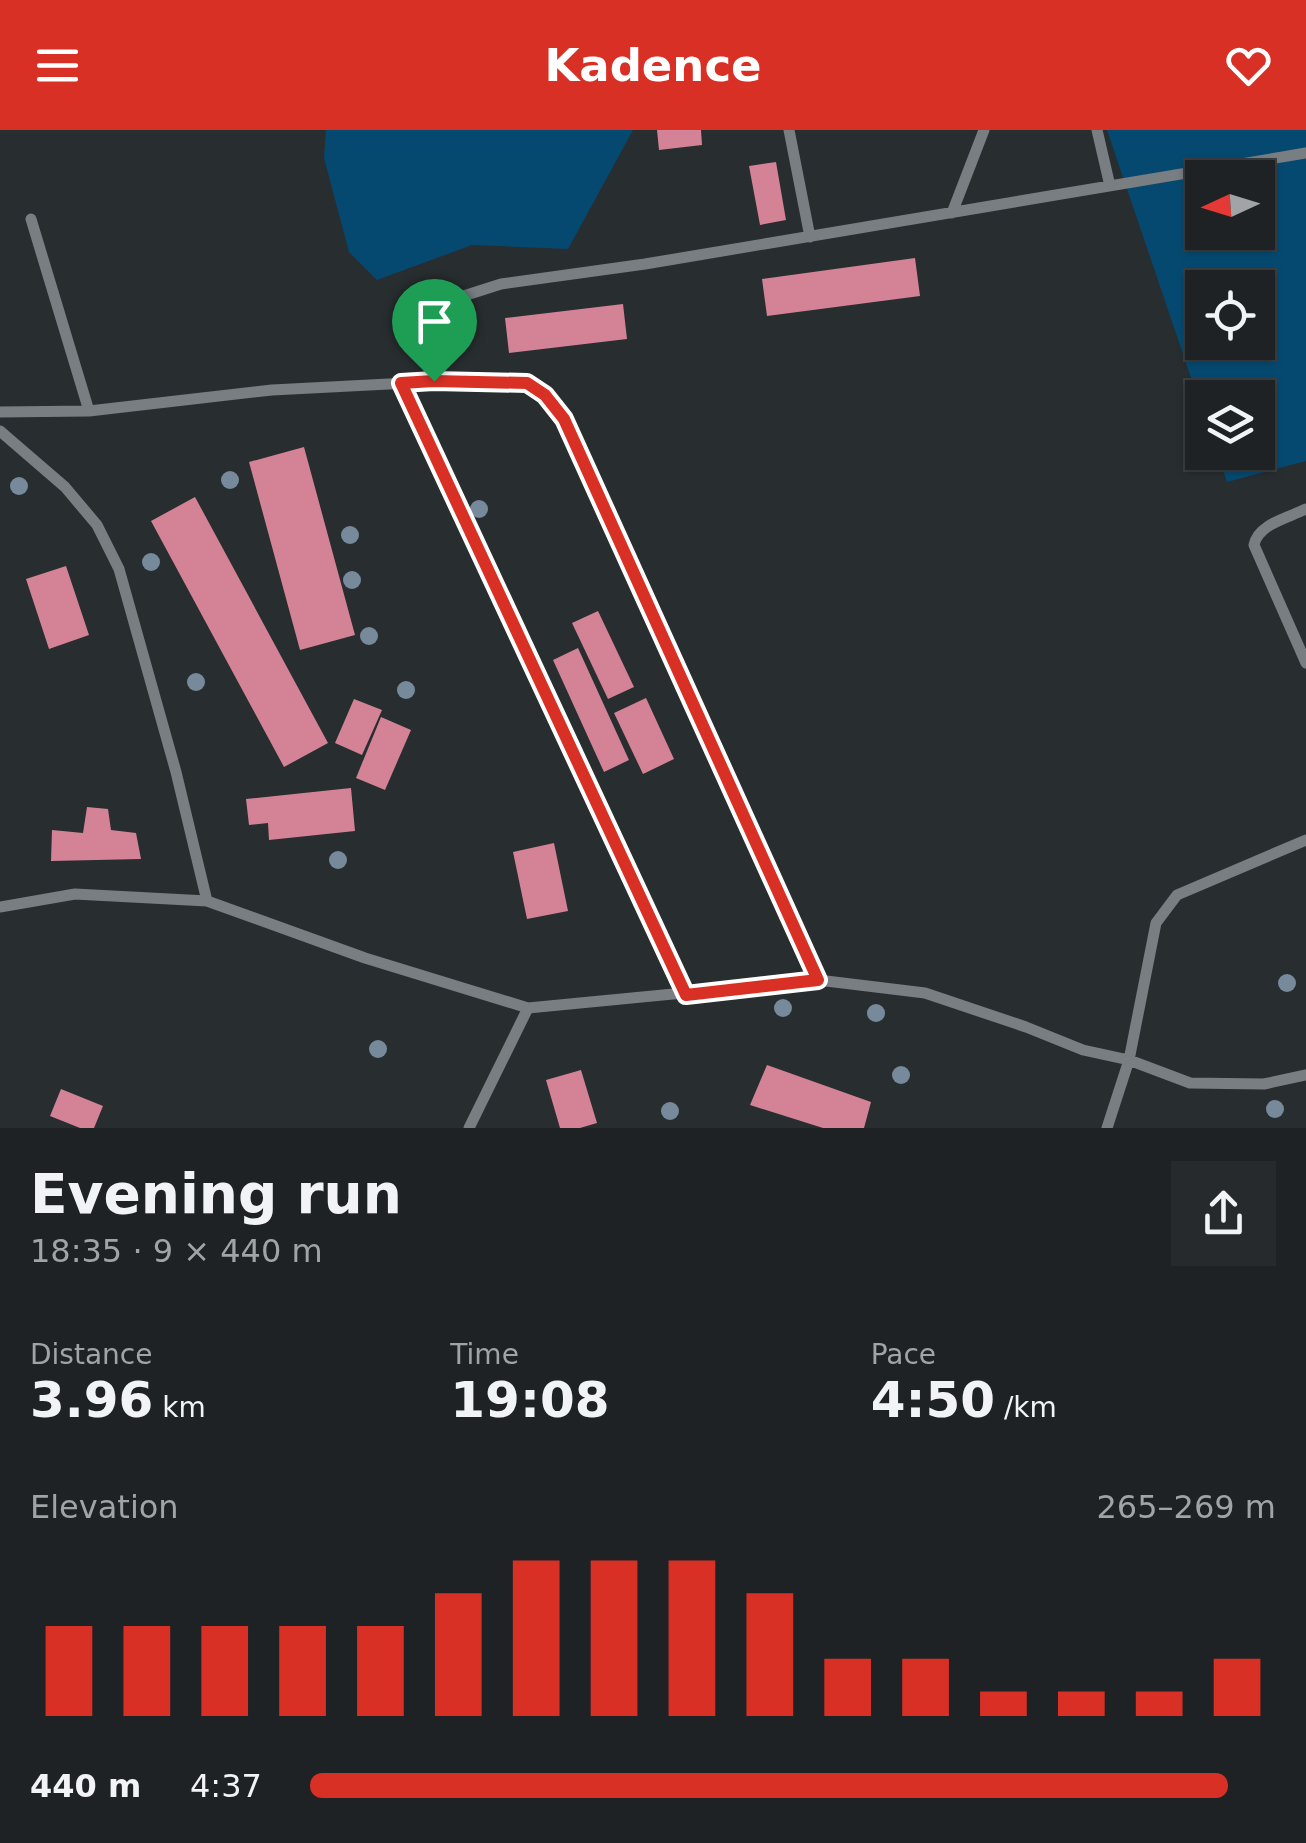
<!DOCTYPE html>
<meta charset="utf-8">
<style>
body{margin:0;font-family:"DejaVu Sans",sans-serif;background:#262a2c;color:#f1f3f6;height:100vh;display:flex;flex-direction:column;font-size:38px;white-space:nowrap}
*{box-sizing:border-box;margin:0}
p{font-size:32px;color:#a1a4a6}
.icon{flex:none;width:55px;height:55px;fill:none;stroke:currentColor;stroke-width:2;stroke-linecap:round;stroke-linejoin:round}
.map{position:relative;height:998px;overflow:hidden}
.details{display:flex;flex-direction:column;background:#1e2224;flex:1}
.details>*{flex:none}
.needle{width:65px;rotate:266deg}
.controls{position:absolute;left:1185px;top:30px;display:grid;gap:20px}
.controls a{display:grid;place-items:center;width:90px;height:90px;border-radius:0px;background:#1e2224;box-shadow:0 2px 8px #0004,0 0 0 2px #3c3f41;font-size:50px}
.pin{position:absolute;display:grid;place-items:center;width:85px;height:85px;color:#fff;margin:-102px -42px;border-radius:50% 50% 50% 0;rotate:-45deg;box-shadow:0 0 10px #0007}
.pin .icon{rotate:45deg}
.round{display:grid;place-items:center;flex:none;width:105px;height:105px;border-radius:0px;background:#262a2c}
.summary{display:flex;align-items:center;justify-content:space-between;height:170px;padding:0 30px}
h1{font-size:55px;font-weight:800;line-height:75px}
.metrics{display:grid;grid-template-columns:repeat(3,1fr);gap:15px;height:170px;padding:10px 30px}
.metrics div{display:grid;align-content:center}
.metrics b{font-size:50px;font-weight:800}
.metrics small{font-size:28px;font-weight:400}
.metrics p{font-size:28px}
.chart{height:280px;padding:20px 30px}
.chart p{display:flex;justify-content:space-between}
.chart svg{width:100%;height:180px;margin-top:10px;stroke:#d93025;stroke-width:6}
ul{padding:0 30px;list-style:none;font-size:32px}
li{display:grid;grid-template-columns:160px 120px 1fr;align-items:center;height:75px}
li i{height:25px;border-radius:12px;background:#d93025}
header{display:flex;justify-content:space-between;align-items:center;height:130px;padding:0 30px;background:#d93025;color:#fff;font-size:45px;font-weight:800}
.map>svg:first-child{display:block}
.green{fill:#064970;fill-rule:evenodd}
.building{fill:#d38395}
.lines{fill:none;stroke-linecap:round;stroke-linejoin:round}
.lane{stroke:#787e82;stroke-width:11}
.tree{fill:#768a9b}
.route-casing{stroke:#fff;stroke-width:20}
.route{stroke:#d93025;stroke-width:12}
</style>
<header><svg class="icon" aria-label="menu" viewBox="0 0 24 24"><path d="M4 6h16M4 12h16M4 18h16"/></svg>Kadence<svg class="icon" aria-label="heart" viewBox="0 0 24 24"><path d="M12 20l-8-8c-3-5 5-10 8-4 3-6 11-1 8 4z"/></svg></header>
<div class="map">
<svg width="1306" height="998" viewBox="0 0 1306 998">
<rect width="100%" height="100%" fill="#282d30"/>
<path class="green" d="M326 0H633L568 119 472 115 377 150 349 122 324 28Z
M1107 0H1306V331L1227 352 1217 323 1258 322V268H1202V280ZM1202 48H1258V102H1202ZM1202 158H1258V212H1202Z"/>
<path class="building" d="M657 0H701L702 15 659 20Z
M776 32 786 90 760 95 749 36Z
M915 128 920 166 767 186 762 149Z
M623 174 627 209 509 223 505 188Z
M304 317 355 505 300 520 249 332Z
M195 367 328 613 284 637 151 391Z
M66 436 89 505 49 519 26 449Z
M598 481 634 557 608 569 572 493Z
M578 518 629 630 604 642 553 530Z
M646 568 674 629 643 644 614 583Z
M354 569 382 580 362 625 335 613Z
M381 587 411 600 385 660 356 648Z
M351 658 355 701 269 710 268 693 249 695 246 669Z
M87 677 108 679 111 700 136 703 141 729 51 731 52 700 83 703Z
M554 713 568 781 527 789 513 722Z
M767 935 871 972 864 998H823L750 975Z
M581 940 597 993 580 998H560L546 950Z
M61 959 103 976 94 998H80L50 986Z"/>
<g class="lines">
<path class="lane" d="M789 0 810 107
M1097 0 1110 56
M952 83 984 0
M31 89 89 281
M435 251 439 186 454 169 501 154 645 134 1306 23
M401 253 686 865
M0 282 89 281 272 260 447 251H511L527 253 545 265 564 289 818 850
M0 301 65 357 97 395 119 439 176 642 207 771
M1306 379C1288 388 1258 394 1254 415L1306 533
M0 777 75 764 207 771 365 828 528 878 818 850 925 863 1026 897 1083 920 1129 930 1190 953 1264 954 1306 945
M469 998 528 878
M1107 998 1129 930 1156 793 1177 765 1306 710"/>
</g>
<g class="tree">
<circle cx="230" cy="350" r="9"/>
<circle cx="19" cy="356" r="9"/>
<circle cx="479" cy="379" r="9"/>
<circle cx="350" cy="405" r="9"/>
<circle cx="151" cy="432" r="9"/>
<circle cx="352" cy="450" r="9"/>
<circle cx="369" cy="506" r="9"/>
<circle cx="196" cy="552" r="9"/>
<circle cx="406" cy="560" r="9"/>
<circle cx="338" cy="730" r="9"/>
<circle cx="1287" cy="853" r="9"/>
<circle cx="783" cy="878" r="9"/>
<circle cx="876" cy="883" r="9"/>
<circle cx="378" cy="919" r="9"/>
<circle cx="901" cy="945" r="9"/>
<circle cx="1275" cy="979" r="9"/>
<circle cx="670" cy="981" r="9"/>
</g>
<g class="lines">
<g class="route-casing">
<path id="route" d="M434 251 527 253 545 265 564 289 818 850 686 865 401 253Z"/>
</g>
<use href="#route" class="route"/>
</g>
</svg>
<div class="controls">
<a><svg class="needle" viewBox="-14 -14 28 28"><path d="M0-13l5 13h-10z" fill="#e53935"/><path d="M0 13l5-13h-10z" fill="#a1a4a6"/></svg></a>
<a><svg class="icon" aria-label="locate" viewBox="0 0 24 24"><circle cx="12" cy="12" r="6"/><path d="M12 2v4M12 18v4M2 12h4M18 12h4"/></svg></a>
<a><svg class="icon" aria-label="layers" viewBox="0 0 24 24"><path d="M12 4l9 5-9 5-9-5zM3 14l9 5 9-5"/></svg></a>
</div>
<div class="pin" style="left:434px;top:251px;background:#1e9e55"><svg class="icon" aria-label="arrive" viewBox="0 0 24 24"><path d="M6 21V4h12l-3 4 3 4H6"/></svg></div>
</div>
<section class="details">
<div class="summary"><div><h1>Evening run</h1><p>18:35 · 9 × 440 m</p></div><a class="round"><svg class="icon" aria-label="share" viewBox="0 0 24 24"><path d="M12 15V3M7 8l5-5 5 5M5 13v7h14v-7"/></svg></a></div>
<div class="metrics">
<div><p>Distance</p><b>3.96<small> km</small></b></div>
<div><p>Time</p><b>19:08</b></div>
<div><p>Pace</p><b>4:50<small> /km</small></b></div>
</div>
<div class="chart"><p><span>Elevation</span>265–269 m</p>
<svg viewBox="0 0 160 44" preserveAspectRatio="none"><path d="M5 44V22M15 44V22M25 44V22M35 44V22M45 44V22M55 44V14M65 44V6M75 44V6M85 44V6M95 44V14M105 44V30M115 44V30M125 44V38M135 44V38M145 44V38M155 44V30"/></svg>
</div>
<ul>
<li><b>440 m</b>4:37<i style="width:95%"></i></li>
</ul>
</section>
